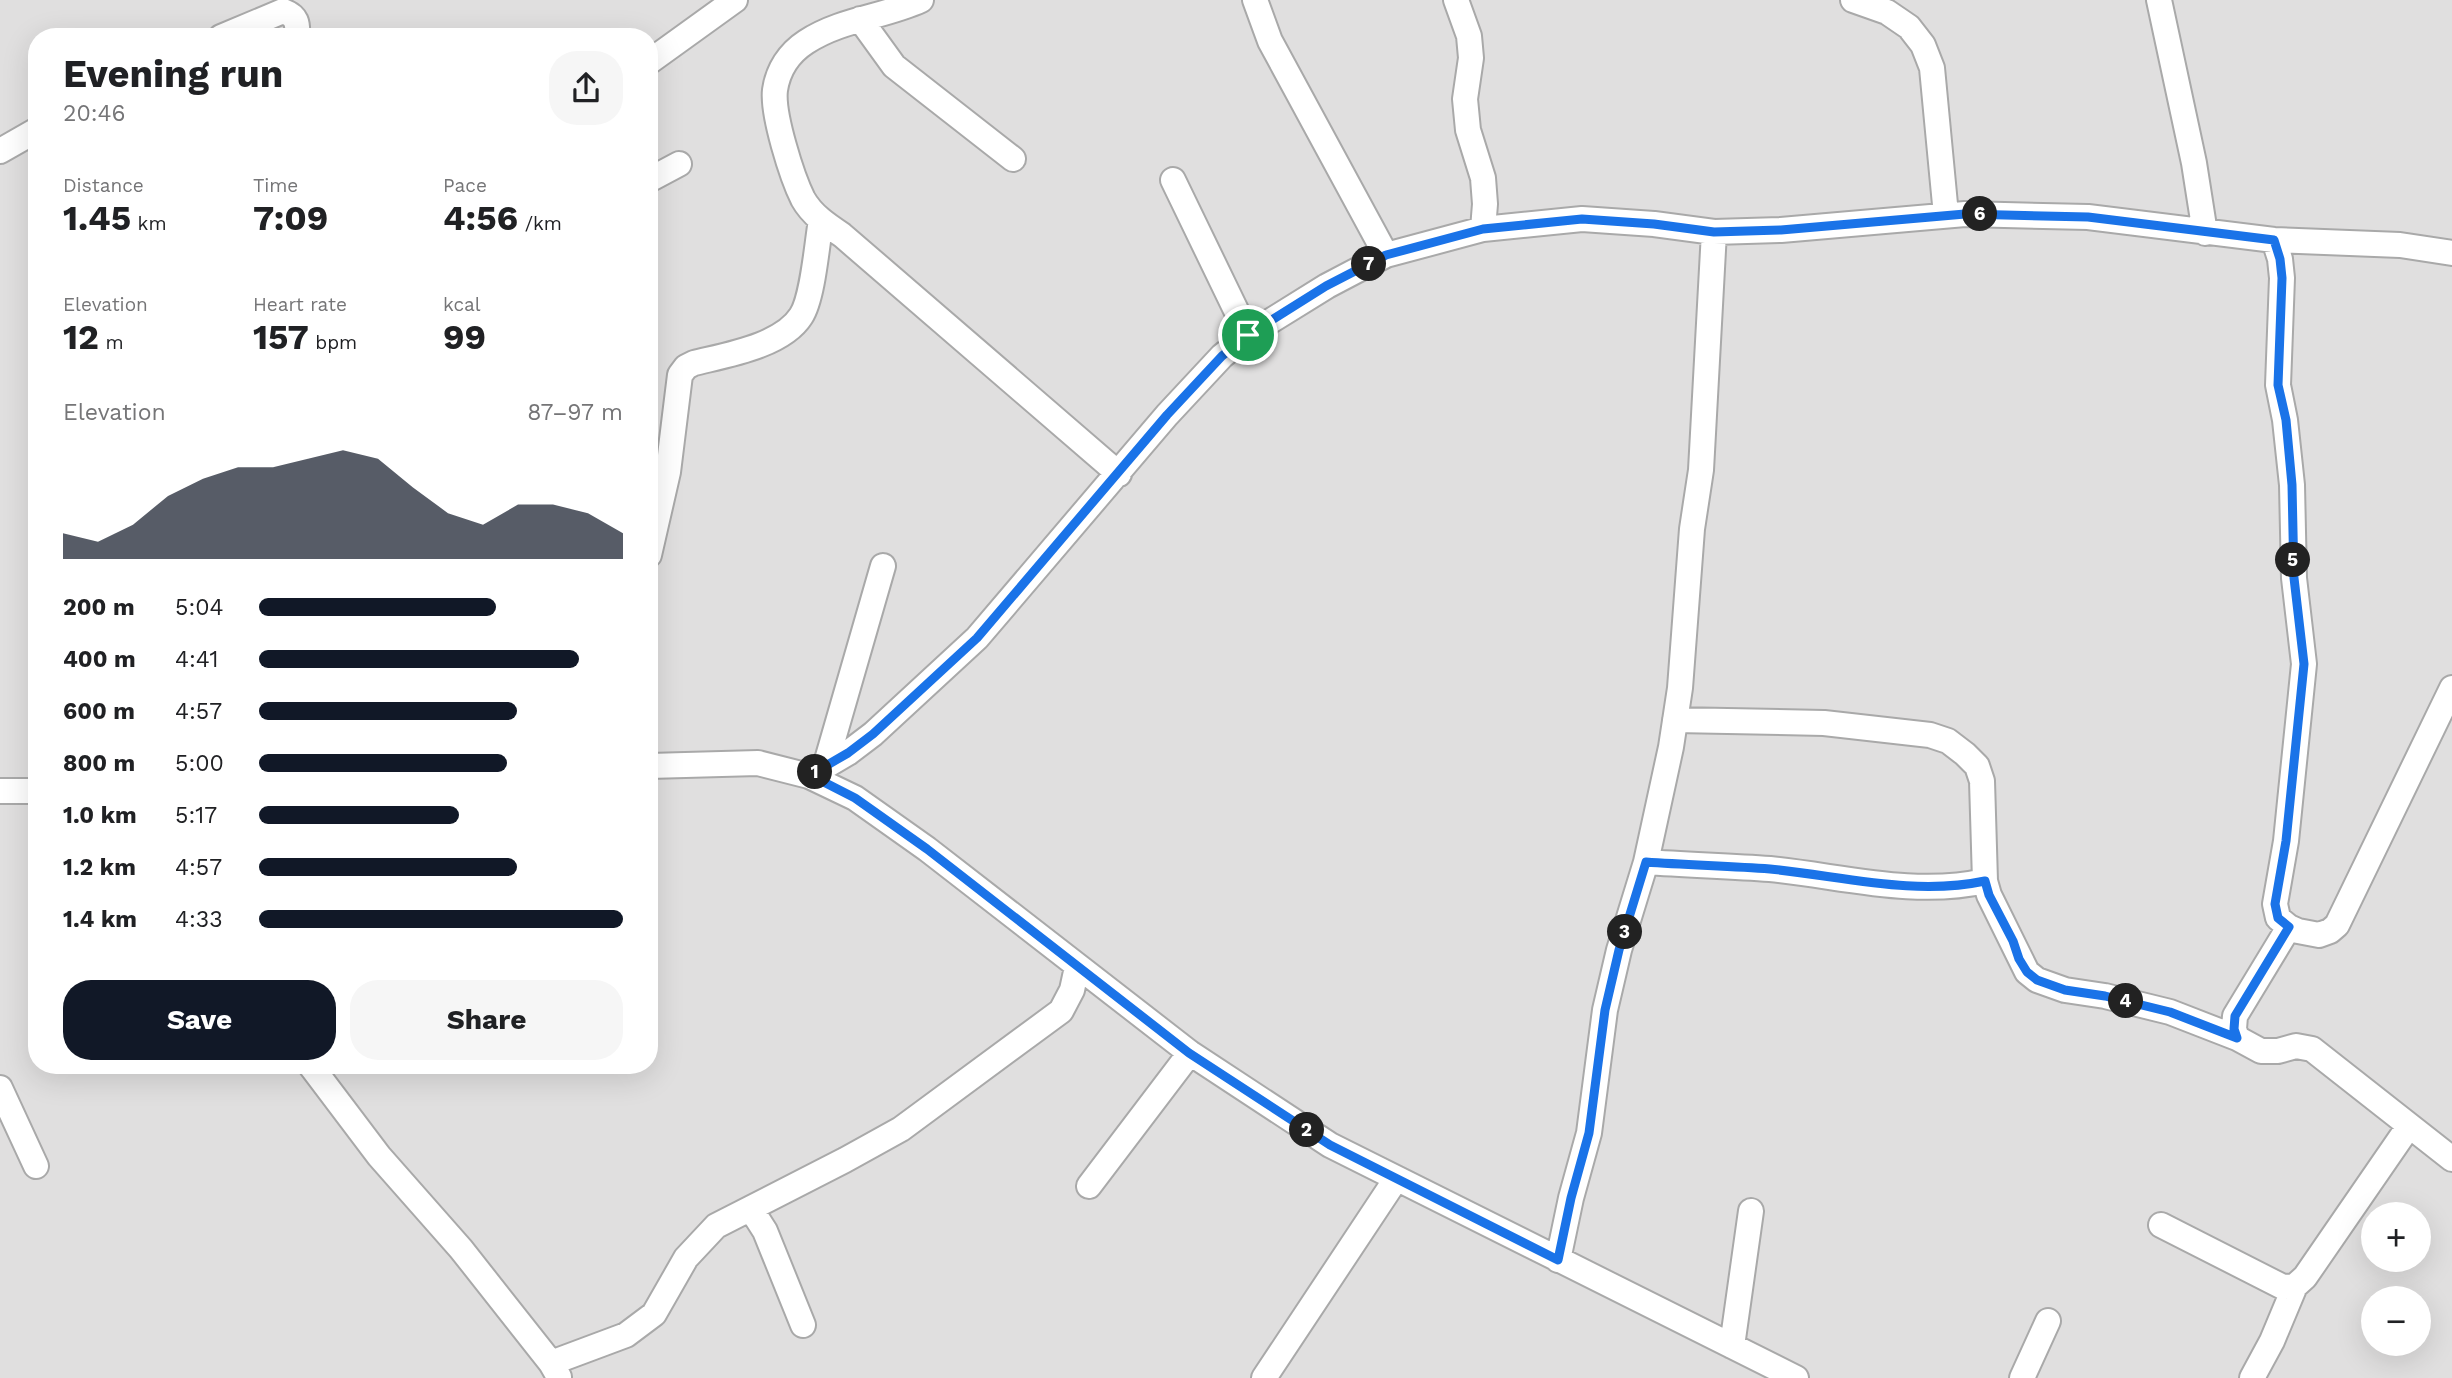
<!DOCTYPE html>
<meta charset="utf-8">
<style>
body{margin:0;font-family:"Work Sans",sans-serif;background:#f6f6f6;color:#202124;height:100vh;display:flex;flex-direction:column;font-size:26px;white-space:nowrap}
*{box-sizing:border-box;margin:0}
p{font-size:23px;color:#757577}
.icon{flex:none;width:38px;height:38px;fill:none;stroke:currentColor;stroke-width:2;stroke-linecap:round;stroke-linejoin:round}
.map{position:relative;flex:1;overflow:hidden}
.side{position:absolute;left:28px;top:28px;width:630px;height:1046px;display:flex;flex-direction:column;background:#fff;border-radius:28px;box-shadow:0 7px 28px #0002}
.side>*{flex:none}
.controls{position:absolute;left:2361px;top:1202px;display:grid;gap:14px}
.controls a{display:grid;place-items:center;width:70px;height:70px;border-radius:50%;background:#fff;box-shadow:0 7px 28px #0002;font-size:35px}
.pin{position:absolute;display:grid;place-items:center;width:60px;height:60px;color:#fff;margin:-30px;border:4px solid #fff;border-radius:50%;box-shadow:0 2px 7px #0007}
.km{position:absolute;width:35px;height:35px;margin:-18px;border-radius:50%;background:#222;color:#fff;font-size:19px;line-height:35px;text-align:center}
.round{display:grid;place-items:center;flex:none;width:74px;height:74px;border-radius:28px;background:#f6f6f6}
.summary{display:flex;align-items:center;justify-content:space-between;height:119px;padding:0 35px}
h1{font-size:38px;font-weight:700;line-height:52px}
.metrics{display:grid;grid-template-columns:repeat(3,1fr);gap:10px;height:119px;padding:7px 35px}
.metrics div{display:grid;align-content:center}
.metrics b{font-size:35px;font-weight:700}
.metrics small{font-size:19px;font-weight:400}
.metrics p{font-size:19px}
.chart{height:196px;padding:14px 35px}
.chart p{display:flex;justify-content:space-between}
.chart svg{width:100%;height:126px;margin-top:7px;fill:#111827;opacity:.7}
.action{display:flex;gap:14px;margin-top:auto;padding:14px 35px}
.action a{flex:1;height:80px;border-radius:28px;background:#111827;color:#fff;font-size:28px;font-weight:700;line-height:80px;text-align:center}
.action a+a{background:#f6f6f6;color:#202124}
ul{padding:0 35px;list-style:none;font-size:23px}
li{display:grid;grid-template-columns:112px 84px 1fr;align-items:center;height:52px}
li i{height:18px;border-radius:9px;background:#111827}
.map>svg:first-child{display:block}
.residential{fill:#e0dfdf;fill-rule:evenodd}
.lines{fill:none;stroke-linecap:round;stroke-linejoin:round}
.minor-casing{stroke:#a9a9a9;stroke-width:28}
.minor{stroke:#fff;stroke-width:24}
.route-casing{stroke:#fff;stroke-width:14}
.route{stroke:#1a73e8;stroke-width:9}
</style>
<div class="map">
<svg width="2452" height="1378" viewBox="0 0 2452 1378">
<rect width="100%" height="100%" fill="#f2efe9"/>
<path class="residential" d="M0 0H2452V1378H0ZM37 37H649V1066H37ZM2373 1214H2418V1260H2373ZM2373 1298H2418V1344H2373Z"/>
<g class="lines">
<g class="minor-casing">
<path id="minor" d="M921 0C884 17 841 19 806 42 789 53 778 70 775 90 772 114 792 177 803 199 812 215 827 225 842 235L1119 474
M1255 0 1270 41 1386 255
M1456 0 1469 36 1471 58 1465 99 1468 130 1483 178 1485 204 1483 229
M1853 0 1887 12 1909 27 1923 45 1932 68 1946 215
M2159 0 2194 163 2205 233
M860 19 894 66 1013 159
M221 37 283 11C297 16 298 23 297 37
M649 62 735 0
M0 151 37 130
M649 180 679 164
M1173 180 1248 335
M2274 240 2280 259 2282 278 2278 385 2285 420 2292 485 2294 578 2304 664 2286 841 2275 904 2278 918 2289 927 2298 931 2319 935 2330 931 2337 925 2452 688
M649 555 668 472 680 375 686 367 694 363C726 355 782 346 801 316 813 298 817 243 821 220
M1675 720 1824 723 1930 735 1948 741 1965 754 1977 766 1982 781 1985 881 1989 895 2027 972 2037 980 2065 990 2105 996 2170 1012 2237 1038 2261 1051H2278L2296 1046 2312 1049 2452 1159
M649 766 758 763 809 776 855 798 927 849 1190 1053 1330 1145 1796 1378
M825 767 883 566
M809 776 848 753 873 734 977 638 1167 415 1222 356 1248 335 1327 286 1386 255 1483 229 1582 219 1654 224 1714 232 1781 230 1965 214 2088 217 2274 240 2400 245 2452 253
M0 791H37
M1646 862C1688 865 1729 866 1770 869 1841 876 1914 897 1985 881
M2237 1038 2234 1029 2235 1016 2289 927
M311 1066 379 1156 461 1249 551 1363 559 1377
M0 1088 36 1166
M1089 1186 1190 1053
M751 1209 765 1231 803 1325
M2161 1225 2283 1287 2295 1286 2305 1277 2409 1126
M1558 1260 1571 1198 1589 1133 1605 1010 1619 950 1646 862 1671 747 1680 688 1692 529 1701 470 1714 232
M1732 1346 1751 1211
M551 1363 626 1335 654 1314 686 1258 716 1226 845 1160 901 1129 1061 1011 1072 990 1077 967
M1264 1378 1396 1179
M2022 1378 2048 1321
M2252 1378 2272 1341 2295 1286"/>
</g>
<use href="#minor" class="minor"/>
</g>
<g class="lines">
<g class="route-casing">
<path id="route" d="M1965 214 2088 217 2274 240 2280 259 2282 278 2278 385 2286 420 2292 485 2294 578 2304 664 2286 841 2275 904 2278 918 2289 927 2235 1016 2234 1029 2237 1038 2170 1012 2105 996 2065 990 2037 980 2027 972 2019 959 2013 941 1989 895 1985 881C1914 896 1841 876 1770 869 1729 866 1687 865 1646 862L1619 950 1605 1010 1589 1133 1571 1198 1558 1260 1330 1145 1189 1053 927 849 855 798 810 775 848 753 873 734 977 638 1167 415 1222 356 1248 335 1326 286 1386 255 1483 229 1582 219 1654 224 1714 232 1781 230Z"/>
</g>
<use href="#route" class="route"/>
</g>
</svg>
<div class="controls">
<a>+</a>
<a>−</a>
</div>
<div class="pin" style="left:1248px;top:335px;background:#1e9e55"><svg class="icon" aria-label="arrive" viewBox="0 0 24 24"><path d="M6 21V4h12l-3 4 3 4H6"/></svg></div>
<b class="km" style="left:815px;top:772px">1</b>
<b class="km" style="left:1307px;top:1130px">2</b>
<b class="km" style="left:1625px;top:932px">3</b>
<b class="km" style="left:2126px;top:1001px">4</b>
<b class="km" style="left:2293px;top:560px">5</b>
<b class="km" style="left:1980px;top:214px">6</b>
<b class="km" style="left:1369px;top:264px">7</b>
<section class="side">
<div class="summary"><div><h1>Evening run</h1><p>20:46</p></div><a class="round"><svg class="icon" aria-label="share" viewBox="0 0 24 24"><path d="M12 15V3M7 8l5-5 5 5M5 13v7h14v-7"/></svg></a></div>
<div class="metrics">
<div><p>Distance</p><b>1.45<small> km</small></b></div>
<div><p>Time</p><b>7:09</b></div>
<div><p>Pace</p><b>4:56<small> /km</small></b></div>
</div>
<div class="metrics">
<div><p>Elevation</p><b>12<small> m</small></b></div>
<div><p>Heart rate</p><b>157<small> bpm</small></b></div>
<div><p>kcal</p><b>99</b></div>
</div>
<div class="chart"><p><span>Elevation</span>87–97 m</p>
<svg viewBox="0 0 160 44" preserveAspectRatio="none"><path d="M0 44V35L10 38L20 32L30 22L40 16L50 12L60 12L70 9L80 6L90 9L100 19L110 28L120 32L130 25L140 25L150 28L160 35V44z"/></svg>
</div>
<ul>
<li><b>200 m</b>5:04<i style="width:65%"></i></li>
<li><b>400 m</b>4:41<i style="width:88%"></i></li>
<li><b>600 m</b>4:57<i style="width:71%"></i></li>
<li><b>800 m</b>5:00<i style="width:68%"></i></li>
<li><b>1.0 km</b>5:17<i style="width:55%"></i></li>
<li><b>1.2 km</b>4:57<i style="width:71%"></i></li>
<li><b>1.4 km</b>4:33<i style="width:100%"></i></li>
</ul>
<div class="action"><a>Save</a><a>Share</a></div>
</section>
</div>
